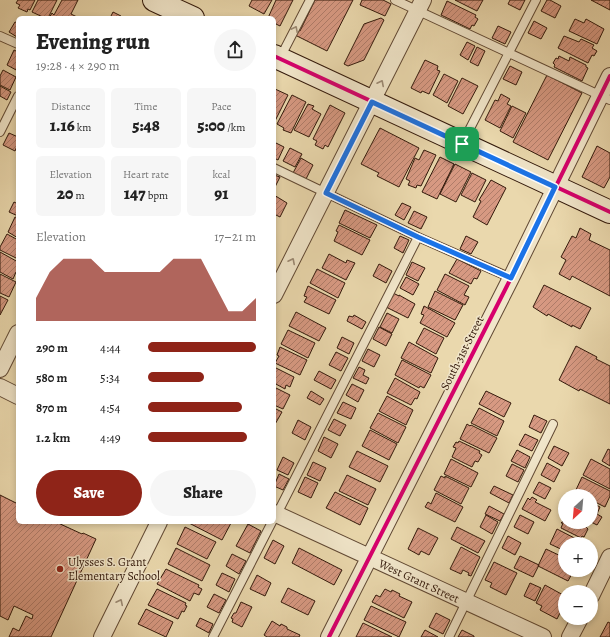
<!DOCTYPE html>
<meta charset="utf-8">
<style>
body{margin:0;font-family:Alegreya,serif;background:#f6f6f6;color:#222;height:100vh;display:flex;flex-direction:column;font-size:15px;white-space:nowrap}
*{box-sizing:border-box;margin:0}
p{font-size:13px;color:#767676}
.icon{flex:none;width:22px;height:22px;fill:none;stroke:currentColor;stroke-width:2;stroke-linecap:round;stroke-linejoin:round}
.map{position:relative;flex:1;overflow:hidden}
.sheet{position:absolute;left:16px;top:16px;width:260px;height:508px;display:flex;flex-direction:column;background:#fff;border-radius:6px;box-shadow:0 2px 6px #0003}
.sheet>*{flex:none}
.needle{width:26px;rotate:206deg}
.controls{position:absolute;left:558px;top:489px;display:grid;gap:8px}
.controls a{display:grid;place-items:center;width:40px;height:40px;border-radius:50%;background:#fff;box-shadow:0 2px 6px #0003;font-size:20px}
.pin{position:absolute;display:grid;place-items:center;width:34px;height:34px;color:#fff;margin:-17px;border-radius:8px;box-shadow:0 2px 6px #0006}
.round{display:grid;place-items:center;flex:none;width:42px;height:42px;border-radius:21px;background:#f6f6f6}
.head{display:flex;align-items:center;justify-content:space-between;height:68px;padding:0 20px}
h1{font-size:22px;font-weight:800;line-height:30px}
.stats{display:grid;grid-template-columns:repeat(3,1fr);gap:6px;height:68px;padding:4px 20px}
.stats div{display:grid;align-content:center;border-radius:6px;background:#f6f6f6;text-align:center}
.stats b{font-size:17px;font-weight:800}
.stats small{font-size:11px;font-weight:400}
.stats p{font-size:11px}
.chart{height:112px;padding:8px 20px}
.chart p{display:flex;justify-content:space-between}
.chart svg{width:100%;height:72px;margin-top:4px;fill:#8f2418;opacity:.7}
.primary-button{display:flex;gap:8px;margin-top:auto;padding:8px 20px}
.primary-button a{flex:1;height:46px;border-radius:24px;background:#8f2418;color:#fff;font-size:16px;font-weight:800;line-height:46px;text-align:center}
.primary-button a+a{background:#f6f6f6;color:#222}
ul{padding:0 20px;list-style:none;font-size:13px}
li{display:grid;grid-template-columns:64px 48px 1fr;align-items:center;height:30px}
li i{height:10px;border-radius:5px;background:#8f2418}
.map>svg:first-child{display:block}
.building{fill:url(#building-hatch);stroke:#33190b}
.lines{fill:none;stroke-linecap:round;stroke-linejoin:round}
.lane-casing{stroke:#614934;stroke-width:10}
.street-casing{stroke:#614934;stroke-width:18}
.secondary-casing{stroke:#33190b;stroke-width:24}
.lane{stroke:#f1e6ca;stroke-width:8}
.street{stroke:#f1e6ca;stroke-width:16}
.secondary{stroke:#f1e6ca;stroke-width:22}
.cycleway-casing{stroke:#f1e6ca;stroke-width:6}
.cycleway{stroke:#d6006c;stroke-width:4}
.oneway{stroke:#9c8a74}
.route-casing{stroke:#fff;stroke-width:8}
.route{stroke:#1a73e8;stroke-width:5}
.poi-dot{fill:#8f2418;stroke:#f1e6ca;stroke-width:1.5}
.labels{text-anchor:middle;stroke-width:3;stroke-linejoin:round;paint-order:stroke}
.street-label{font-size:12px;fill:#33190b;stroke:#f1e6ca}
.poi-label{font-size:12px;fill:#33190b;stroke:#f1e6ca;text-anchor:start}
</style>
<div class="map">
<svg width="610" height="637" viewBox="0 0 610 637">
<defs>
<pattern id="building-hatch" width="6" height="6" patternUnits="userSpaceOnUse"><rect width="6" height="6" fill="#d79982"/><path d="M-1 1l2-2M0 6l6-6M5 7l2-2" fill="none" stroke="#af7c69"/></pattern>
</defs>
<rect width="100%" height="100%" fill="#ead8ad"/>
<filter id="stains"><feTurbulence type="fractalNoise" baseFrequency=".005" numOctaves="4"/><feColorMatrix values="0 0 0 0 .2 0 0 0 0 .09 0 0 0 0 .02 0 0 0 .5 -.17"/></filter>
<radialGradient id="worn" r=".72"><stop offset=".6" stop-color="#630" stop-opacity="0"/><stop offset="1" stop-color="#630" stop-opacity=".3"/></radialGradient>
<path class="building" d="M18 0H35L30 10 28 9 27 12 18 8 20 5 16 3Z
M38 0H57L48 18H45L32 12Z
M62 0H78L71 14 79 18H49L52 13 54 15Z
M252 0H272L264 14 249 6Z
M276 0H293L280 26 274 23V18H268Z
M315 0H353L327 51 295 35 298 30 300 31Z
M362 0H383L391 4 385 16 360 5Z
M455 0H483L477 11Z
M510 0H525L520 10 508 4Z
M547 0H550L561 6 555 18 541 11Z
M591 0H610V10Z
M447 1 476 15 475 17 478 19 474 26 472 25 470 29 441 15Z
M113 12 121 16 119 18H110Z
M381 18 384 20 364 60 348 66 344 64 364 24Z
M575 19 584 23 586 19 604 29 597 44 569 31Z
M534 21 547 28 541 39 528 33Z
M15 22 18 23 17 37 9 32Z
M498 26 511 32 505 44 492 38Z
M564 36 579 42 581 39 594 45 592 48 597 51 594 56 592 55 588 63 558 48Z
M467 42 475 46 468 60 460 55Z
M477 47 485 51 478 66 470 62Z
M14 50 18 52V71L7 65Z
M559 56 569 61 570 57 586 65V67L588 68 582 81 554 67 555 65 553 63 556 58 558 59Z
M425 60 438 66 437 70 440 71 429 94 422 91 421 93 411 88Z
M510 66 522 72 516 85 503 79Z
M3 70 16 77 10 90 0 85V76Z
M444 74 458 81 447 103 433 95Z
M547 75 582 93 548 160 513 142Z
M462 78 478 86 463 114 448 106Z
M0 86 11 92 7 100 0 96Z
M275 89 288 95 274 123V90Z
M501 94 510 99 507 104 511 106 500 128 485 120 495 100 498 101Z
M292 95 306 102 291 133 283 130 284 128 277 124Z
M308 104 314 106 312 109 321 114 309 137 294 130Z
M330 105 345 113 328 147 325 145 323 149 315 145 317 141 313 139Z
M512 106 526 113 513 138 500 131Z
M380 128 419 148 399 187 377 176 379 173 361 164Z
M9 133 18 137V144L15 151 3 145Z
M274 142 284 147 278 160 274 158Z
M597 146 610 153V177L604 188 582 177Z
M290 148 302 154 295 167 283 161Z
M424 150 436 155 421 186 417 185 416 188 408 185 410 181 406 179 415 158 419 160Z
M440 157 454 164 437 199 422 192Z
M301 158 313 165 306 179 293 173Z
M455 164 471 172 456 202 440 194Z
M472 173 486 180 475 202 461 195Z
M274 175 280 177 274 189Z
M491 180 506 188 487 225 473 217 481 201 479 200Z
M274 195 287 203 280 217 274 214Z
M14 202 18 204V216L9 212Z
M402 203 411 207 404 220 395 215Z
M345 210 377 225 370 238 339 223Z
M414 211 427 217 421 229 408 223Z
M15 217 18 218V238L8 232Z
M339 225 370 240 362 255 334 241 338 232 336 231Z
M580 228 591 234 589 240 610 250V296L572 276 570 280 559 274 566 260 561 257 572 236 576 238Z
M7 234 18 240V259L0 250V247Z
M400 236 409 240 403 253 394 248Z
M466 236 478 242 471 254 460 249Z
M0 252 18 262V273L16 272 13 279 0 272Z
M329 254 346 263 347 260 355 263 346 280 322 268Z
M457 259 481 271 477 279 474 278 471 284 449 273Z
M412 262 425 268 418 281 406 275Z
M379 264 392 271 386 283 373 276Z
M317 269 345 283 338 298 310 283Z
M0 274 16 282 9 297 0 293Z
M445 274 469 286 464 295 469 297 465 305 437 290Z
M406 277 419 284 413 295 400 288Z
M544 285 591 308 580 329 572 325V327L548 314 547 316 533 307Z
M308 286 336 300 329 314 304 302 307 297 304 296Z
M435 291 463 305 455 320 428 307Z
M393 293 399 296V295L415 304 408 318 386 307Z
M0 296 8 300 0 315Z
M424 306 455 323 447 337 420 323 424 315 421 314Z
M296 312 326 328 319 341 289 326Z
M387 313 399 319 392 333 380 327Z
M354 315 366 322 362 329 347 321 349 316 353 317Z
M379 327 392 334 386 346 373 339Z
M424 328 444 338 436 354 416 343Z
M288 330 315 343 308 358 281 344Z
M342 337 354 343 349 354 337 348Z
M409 342 438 358 431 373 401 358Z
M576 346 597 357 596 359 610 366V404L580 389 579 391 559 380Z
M280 347 307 360 300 375 275 363 279 356 277 355Z
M368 349 380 355 374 367 362 361Z
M336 352 348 358 341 371 329 365Z
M402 360 431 375 424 388 420 386 419 388 395 375Z
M274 367 294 377 290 387 286 385 285 389 274 383Z
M359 367 365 370 363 375 369 378 366 384 353 378Z
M319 371 336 380 331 389 314 380Z
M395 378 420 392 417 399 415 398 411 405 387 393Z
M352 384 364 390 358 402 346 395Z
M274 387 290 395 283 409 274 405Z
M311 391 324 399 320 405 307 398Z
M486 391 511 403 504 417 479 404Z
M387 396 413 410 406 425 379 411Z
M343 402 356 408 351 419 337 413Z
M274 408 282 412 274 426Z
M479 408 504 421 497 436 471 423Z
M378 413 406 427 398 443 370 428Z
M534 415 547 421 541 433 529 427Z
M334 419 346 425 340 436 328 430Z
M298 420 311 427 305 440 292 433Z
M467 424 470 426 471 425 497 438 489 453 460 439Z
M370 430 397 444 389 460 362 446Z
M525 434 538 440 532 451 519 445Z
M324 437 338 444 331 458 318 451Z
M459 441 480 451 479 453 482 455 478 462 475 461 472 467 452 457 456 448 453 447 456 442 458 443Z
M554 446 569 453 562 466 548 458Z
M608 449 610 450V466L602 461Z
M517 450 530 457 525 468 511 461Z
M357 451 388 466 380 482 349 467Z
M283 457 294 463 288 475 277 470Z
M451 459 478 473 471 487 444 474Z
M591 459 610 469V489L583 475Z
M313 462 326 468 320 481 307 475Z
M547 463 560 470 554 482 541 475Z
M512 464 524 470 518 482 506 476Z
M279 474 289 479 283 490 274 486Z
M347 475 376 489 368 505 339 491Z
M441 476 445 478V476L469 488 461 504 434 490Z
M305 477 318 483 311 498 298 492Z
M582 477 610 491V496L605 507 591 500V496H583L575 492Z
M539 482 551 488 545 499 533 493Z
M494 486 513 495 509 503 490 493Z
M335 492 368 508 360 525 326 508Z
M436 493 463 507 455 522 425 507 428 502 431 504Z
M0 495 18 504V522H56L82 534 83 533 96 539 51 637H9L13 628 19 631 26 616 32 619 33 615 14 606 8 620 0 616Z
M532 497 537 500 535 502 551 510 545 521 522 509 528 498 530 500Z
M591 502 600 507 597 514 602 517 597 525 591 522Z
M489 506 504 514 500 521 485 514Z
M486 515 498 522 492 534 480 527Z
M520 515 534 522 528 534 514 527Z
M565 519V522H580V523L586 526V527L588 529 584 537 582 536 581 538 561 528 563 523H561Z
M187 522H229L231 523 222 540Z
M248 524 261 531 250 553 236 546Z
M185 527 216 542 207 559 177 544Z
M457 527 485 541 478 553 451 539Z
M418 528 438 538 429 555 421 551 419 555 408 549Z
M557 529 586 544H565V551L550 544Z
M508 536 521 543 515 555 502 548Z
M273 540 284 546 275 564 264 558Z
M461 547 480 557 471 576 468 575 469 573 463 570 461 574 450 569Z
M176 548 210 565 202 581 168 564Z
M299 548 342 570 334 585 292 563Z
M546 549 565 558V570H574L568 581 538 566Z
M232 554 246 561 239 574 226 566Z
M520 556 539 565 533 577 514 568Z
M494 562 517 573 506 595 490 587 492 583 485 580Z
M166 569 199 585 198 587 202 589 199 595 194 593 190 601 157 584Z
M222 573 235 579 229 592 216 585Z
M257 575 271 583 265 596 250 589Z
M530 583 541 588 535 601 524 596Z
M545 585 565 596V603L557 619 540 610 542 606 536 603Z
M288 588 315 601 308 615 281 602Z
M157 589 186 603 185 605 187 606 184 612 182 611 178 619 148 605Z
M385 589 391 592 392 590 400 594 399 596 412 602 404 618 372 602 376 595 380 597Z
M214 594 226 600 219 613 207 607Z
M241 602 252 607 242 627 232 622 233 619 231 618 234 613H236Z
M371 606 406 622 399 637 364 620Z
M146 609 173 622 166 637 138 624Z
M436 613 450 620 443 634 429 627Z
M200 618 213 624 209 633 196 626Z
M272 621 280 626 281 624 287 627V629L300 635 299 637H267L264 635Z
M608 622 610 623V637H600Z
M363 623 392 637H356Z
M425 630 438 637H421Z
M462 630 474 636V637H458Z"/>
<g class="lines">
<g class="lane-casing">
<path id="lane" d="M395 0 610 100
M0 36 18 44
M280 58 310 0
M0 132 18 96
M462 144 536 0
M274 168 418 237 511 278
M276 516 418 237
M213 637 272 522
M449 637 553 424"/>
</g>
<g class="street-casing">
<path id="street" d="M274 295 423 0
M0 369 18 333
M0 387 18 396
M274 513 543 637
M591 596 610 557
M102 637 159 522
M329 637 511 278 610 76
M570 637 580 618"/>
</g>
<g class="secondary-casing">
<path id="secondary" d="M154 0 193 18
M274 56 610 212"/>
</g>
<use href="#lane" class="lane"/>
<use href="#street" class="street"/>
<use href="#secondary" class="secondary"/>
<g class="cycleway-casing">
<path id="cycleway" d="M274 56 610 212
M329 637 511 278 610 76"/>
</g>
<use href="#cycleway" class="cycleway"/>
</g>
<defs><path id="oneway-chevron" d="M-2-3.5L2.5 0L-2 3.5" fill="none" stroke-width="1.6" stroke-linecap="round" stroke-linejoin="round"/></defs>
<g class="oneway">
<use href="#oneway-chevron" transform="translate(295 29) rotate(-63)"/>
<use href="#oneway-chevron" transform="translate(381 83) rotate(-63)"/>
<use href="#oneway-chevron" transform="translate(292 261) rotate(-63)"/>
<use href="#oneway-chevron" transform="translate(120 602) rotate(-64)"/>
</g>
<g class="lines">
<g class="route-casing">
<path id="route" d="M372 102 555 187 511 278 418 237 326 193Z"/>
</g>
<use href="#route" class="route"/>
</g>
<circle class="poi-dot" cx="60" cy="569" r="4"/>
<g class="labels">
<g class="street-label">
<text transform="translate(462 353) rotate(-63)" y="4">South 31st Street</text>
<text transform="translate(419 581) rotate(25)" y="4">West Grant Street</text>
</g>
<g class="poi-label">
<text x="68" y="566">Ulysses S. Grant<tspan x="68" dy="14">Elementary School</tspan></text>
</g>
</g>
<rect width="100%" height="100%" filter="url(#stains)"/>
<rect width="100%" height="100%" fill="url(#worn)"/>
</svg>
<div class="controls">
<a><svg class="needle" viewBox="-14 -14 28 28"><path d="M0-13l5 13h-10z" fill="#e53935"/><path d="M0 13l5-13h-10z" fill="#767676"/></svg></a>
<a>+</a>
<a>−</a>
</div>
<div class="pin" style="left:462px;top:144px;background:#1e9e55"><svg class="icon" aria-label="arrive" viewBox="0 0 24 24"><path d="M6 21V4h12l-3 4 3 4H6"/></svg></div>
<section class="sheet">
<div class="head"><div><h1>Evening run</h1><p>19:28 · 4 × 290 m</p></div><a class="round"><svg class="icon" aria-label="share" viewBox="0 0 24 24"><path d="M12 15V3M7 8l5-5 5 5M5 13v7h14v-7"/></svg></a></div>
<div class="stats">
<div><p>Distance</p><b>1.16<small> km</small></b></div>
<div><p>Time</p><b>5:48</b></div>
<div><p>Pace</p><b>5:00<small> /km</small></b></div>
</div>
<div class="stats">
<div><p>Elevation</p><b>20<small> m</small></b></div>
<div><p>Heart rate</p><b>147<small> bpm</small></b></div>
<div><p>kcal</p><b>91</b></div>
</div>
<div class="chart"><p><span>Elevation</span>17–21 m</p>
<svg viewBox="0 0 160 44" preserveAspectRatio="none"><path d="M0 44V30L10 14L20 6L30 6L40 6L50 14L60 14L70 14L80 14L90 14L100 6L110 6L120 6L130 22L140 38L150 38L160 30V44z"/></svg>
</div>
<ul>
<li><b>290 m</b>4:44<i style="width:100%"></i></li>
<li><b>580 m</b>5:34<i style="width:52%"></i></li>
<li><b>870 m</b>4:54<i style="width:87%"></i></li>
<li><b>1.2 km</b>4:49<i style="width:92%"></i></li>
</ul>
<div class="primary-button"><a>Save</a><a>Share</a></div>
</section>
</div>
